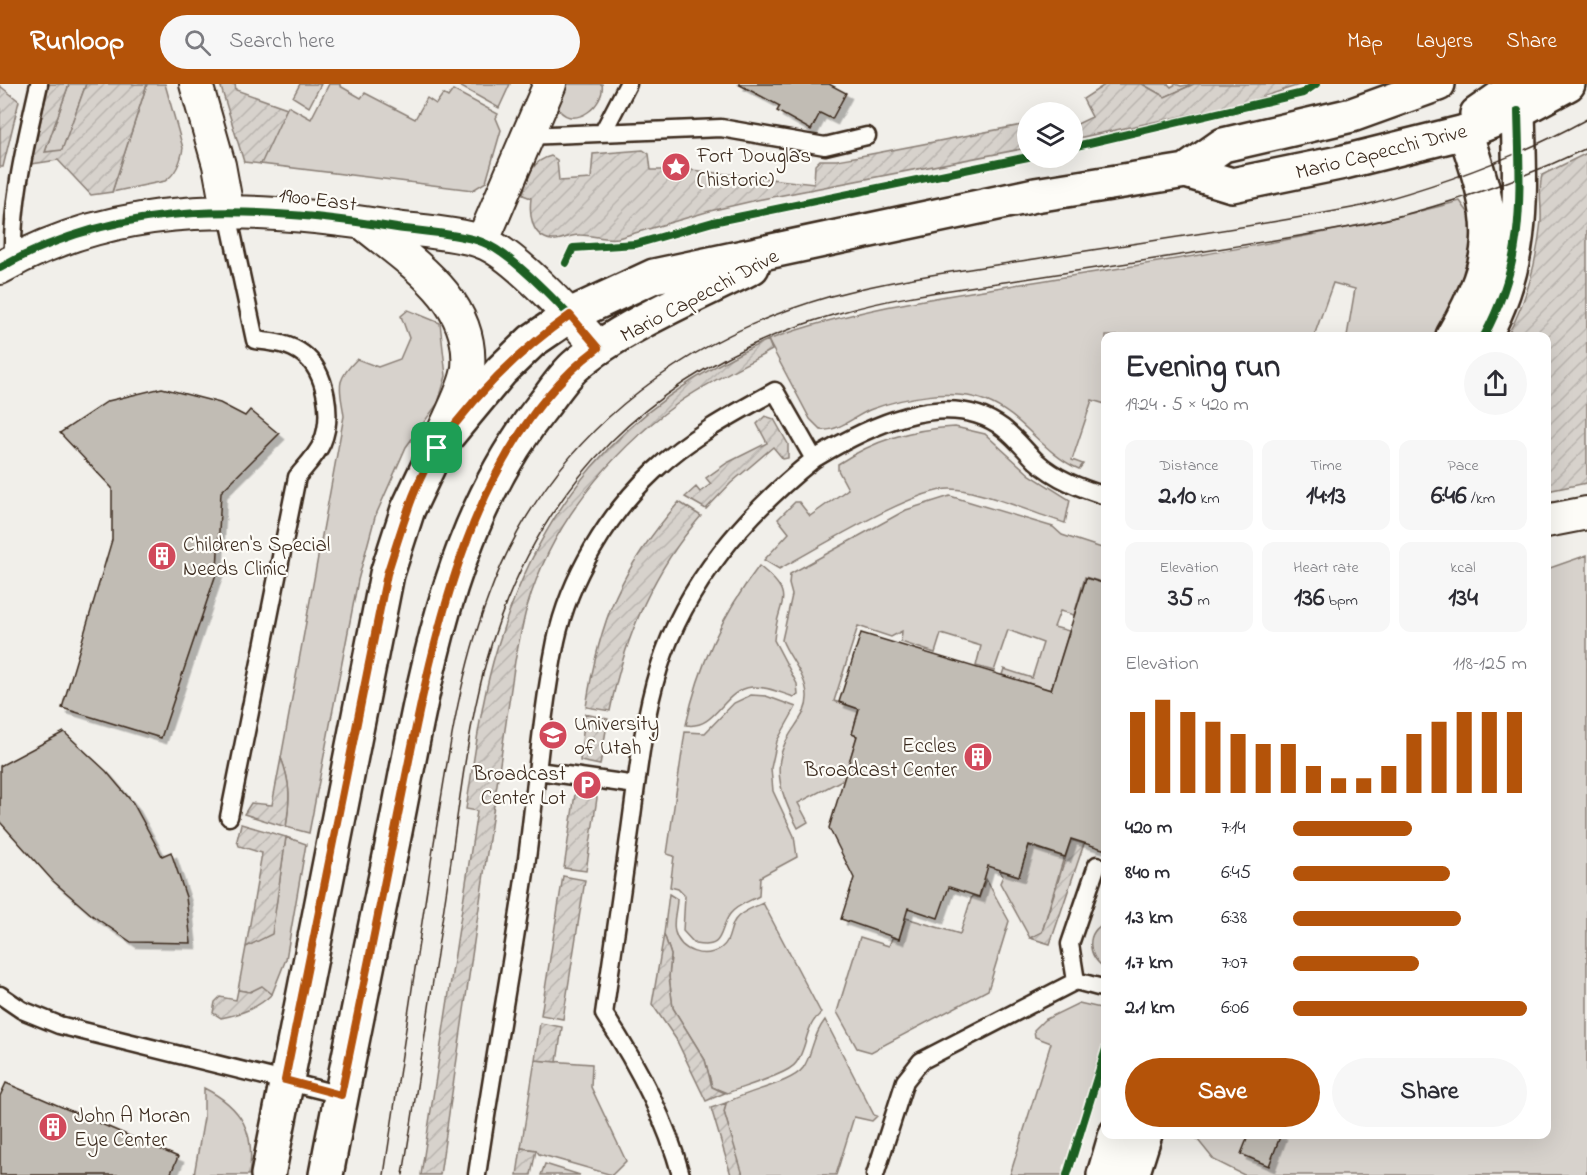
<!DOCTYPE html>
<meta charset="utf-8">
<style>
body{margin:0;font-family:"Indie Flower",sans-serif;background:#f7f7f7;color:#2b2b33;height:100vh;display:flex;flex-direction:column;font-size:22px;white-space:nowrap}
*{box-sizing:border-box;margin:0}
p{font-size:20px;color:#7c7c81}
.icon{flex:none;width:33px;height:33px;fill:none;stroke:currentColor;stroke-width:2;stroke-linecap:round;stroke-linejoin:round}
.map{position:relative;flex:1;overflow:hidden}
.drawer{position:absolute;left:1101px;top:248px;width:450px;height:807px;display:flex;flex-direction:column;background:#fff;border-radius:12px;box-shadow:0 6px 24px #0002}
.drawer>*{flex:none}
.tools{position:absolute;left:1017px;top:18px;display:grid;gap:12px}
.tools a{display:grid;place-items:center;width:66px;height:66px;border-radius:50%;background:#fff;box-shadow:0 6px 24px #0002;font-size:30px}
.pin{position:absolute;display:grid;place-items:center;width:51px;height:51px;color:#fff;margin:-26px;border-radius:12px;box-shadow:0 3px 9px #0006}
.round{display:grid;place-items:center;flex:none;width:63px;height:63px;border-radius:32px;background:#f7f7f7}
.overview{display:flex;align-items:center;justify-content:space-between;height:102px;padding:0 24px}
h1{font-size:33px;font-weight:800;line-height:45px}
.stats{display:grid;grid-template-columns:repeat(3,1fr);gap:9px;height:102px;padding:6px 24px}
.stats div{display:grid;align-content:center;border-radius:12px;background:#f7f7f7;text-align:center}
.stats b{font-size:26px;font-weight:800}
.stats small{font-size:16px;font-weight:400}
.stats p{font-size:16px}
.chart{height:168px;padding:12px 24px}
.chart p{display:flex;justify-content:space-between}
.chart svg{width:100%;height:108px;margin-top:6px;stroke:#b45309;stroke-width:6}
.button{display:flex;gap:12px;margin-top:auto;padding:12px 24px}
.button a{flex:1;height:69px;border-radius:36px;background:#b45309;color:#fff;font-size:24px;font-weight:800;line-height:69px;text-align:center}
.button a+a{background:#f7f7f7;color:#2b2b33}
ul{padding:0 24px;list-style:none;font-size:20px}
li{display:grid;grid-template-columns:96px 72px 1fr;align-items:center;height:45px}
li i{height:15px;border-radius:8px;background:#b45309}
header{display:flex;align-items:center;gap:36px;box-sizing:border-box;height:84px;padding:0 30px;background:#b45309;color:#fff}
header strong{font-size:28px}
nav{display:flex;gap:33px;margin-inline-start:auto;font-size:21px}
.search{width:420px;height:54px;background:#f7f7f7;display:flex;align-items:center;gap:15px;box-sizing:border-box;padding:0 21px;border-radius:33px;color:#7c7c81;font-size:22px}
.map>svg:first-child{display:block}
.grass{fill:#d7d2cc;stroke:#897e75;stroke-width:1.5}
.garden{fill:url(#garden-furrows);stroke:#897e75;stroke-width:1.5}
.building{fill:#c1bcb4;stroke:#3b2a1e;stroke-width:1.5;filter:url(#shadow)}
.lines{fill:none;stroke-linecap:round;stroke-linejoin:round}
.service-casing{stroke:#3b2a1e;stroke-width:21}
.minor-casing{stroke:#3b2a1e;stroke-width:36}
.tertiary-casing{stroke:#3b2a1e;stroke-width:38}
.secondary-casing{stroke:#3b2a1e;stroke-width:38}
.service{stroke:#fdfcf7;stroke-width:16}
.minor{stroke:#fdfcf7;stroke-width:32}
.tertiary{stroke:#fdfcf7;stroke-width:33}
.secondary{stroke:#fdfcf7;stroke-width:33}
.tram{stroke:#3b2a1e;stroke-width:1.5}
.cycleway-casing{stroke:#fdfcf7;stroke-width:11}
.cycleway{stroke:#1b5e20;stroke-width:8}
.route-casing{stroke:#fff;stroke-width:12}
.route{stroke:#b45309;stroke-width:8}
.labels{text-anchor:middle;stroke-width:4.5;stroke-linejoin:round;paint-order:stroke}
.street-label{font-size:21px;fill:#3b2a1e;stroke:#fdfcf7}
.poi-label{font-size:21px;fill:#3b2a1e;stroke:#fdfcf7;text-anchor:start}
</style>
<header>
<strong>Runloop</strong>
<div class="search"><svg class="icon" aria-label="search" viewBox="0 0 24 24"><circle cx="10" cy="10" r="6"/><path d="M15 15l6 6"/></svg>Search here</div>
<nav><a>Map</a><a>Layers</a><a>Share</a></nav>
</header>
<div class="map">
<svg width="1587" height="1091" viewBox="0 0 1587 1091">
<defs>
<pattern id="garden-furrows" width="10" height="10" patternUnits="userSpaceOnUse" patternTransform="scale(1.5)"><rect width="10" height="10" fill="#d7d2cc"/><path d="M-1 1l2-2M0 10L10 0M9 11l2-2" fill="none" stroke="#b9b4af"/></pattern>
<filter id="shadow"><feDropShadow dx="5.5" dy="5.5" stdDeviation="0" flood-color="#0004"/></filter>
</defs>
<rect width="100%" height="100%" fill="#f1efea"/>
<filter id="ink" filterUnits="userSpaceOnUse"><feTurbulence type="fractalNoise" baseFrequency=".0167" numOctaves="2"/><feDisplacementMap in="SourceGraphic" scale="12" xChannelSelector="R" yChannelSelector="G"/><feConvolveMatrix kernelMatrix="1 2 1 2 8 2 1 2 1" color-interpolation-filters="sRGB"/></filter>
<g filter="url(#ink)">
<path class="grass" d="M69 0H86L62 67 45 68Z
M147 0H165L183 64C181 77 176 90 165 97L112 108Z
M300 0H321L309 23 293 13Z
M329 0H340V2L361 14 365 9 415 35 427 14 436 20 443 10 448 13 453 6 498 30 496 34 501 46 486 98 473 106 261 80V73L288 22 311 35Z
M456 0H510L499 24Z
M566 0H602C606 20 575 46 559 26L558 20Z
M1142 0H1168L1171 3 1176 0 1181 2 1194 0 1165 13Z
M1460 117 1472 134 1476 169 1438 252H1347L1355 205 1333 199 1314 252H1106L1105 320 1092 316 1072 376 1083 380 1079 385C1042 369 1023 331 986 317 952 304 905 313 872 325 856 331 839 348 821 346L810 335 768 256C866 220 969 209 1071 192 1202 171 1332 151 1460 117Z
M408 226 440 239 446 292 438 319 406 363 375 433 358 496 309 749 286 743C290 716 291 699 281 674L344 332C340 303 334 298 357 275L378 283 400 275 409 254 401 232Z
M955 343 985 350 1030 391 1070 416 1065 439C1036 430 977 405 950 405 913 405 815 466 779 485L764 476 789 449 778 435 795 418H799L810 432 848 405 838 386V380C875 356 911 345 955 343Z
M950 412 1053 443 1062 451 1105 465V499L1085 493 1074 531 1060 527 1054 543 1069 547 1051 606 1002 591 1004 585 1032 594 1043 559 1008 546 994 587 976 582 981 562 941 550 935 569 901 558 902 547 891 553 858 542 834 617 859 625 852 650 857 652 844 695 798 719 808 738 798 744C783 715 769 683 789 652 797 638 808 628 807 611 806 591 789 574 782 556L792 511 789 500 790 490 906 426Z
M1587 471V1091H1244L1214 1076 1193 1050H1546L1547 485Z
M759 482C799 514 777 515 774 556L797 600 798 611 794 613C781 609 766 602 752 603 722 606 717 646 686 641 699 581 722 531 759 482Z
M751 611 766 612 796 623 777 657 771 684 773 707 794 752 797 773 760 793 759 812C750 817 737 821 730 830 718 846 726 866 695 860L683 847 685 812 678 805 670 803 674 772 667 770 685 648 705 649 734 619Z
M286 753 306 760 286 875 272 910 262 903 250 908 238 906 246 863 272 849Z
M1029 762 1064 773 1042 848 1030 854 1000 799 1003 792 999 786 1019 792Z
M986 795 1009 837 988 906 871 968 857 964 837 928 860 853 889 862 892 854 899 855 906 834 960 850 972 812 979 814Z
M669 810 677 815C677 826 672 837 675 848 680 867 704 876 721 864 731 857 729 845 735 836 741 827 755 823 763 819L821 929C804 943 808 963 796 979 789 990 742 1003 727 1009L712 1003 705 976 673 924 669 893 671 871 664 850Z
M1105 839H1106L1105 884C1087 872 1085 849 1105 839Z
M1079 919 1105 925V956L1063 1091H1010L1051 959 1035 953 1034 946 1044 936Z
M825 936 874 1031 877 1032 872 1037 854 1033 836 1091H742L724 1028 726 1019C745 1007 791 1000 803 984 813 970 811 954 825 936Z
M535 976 592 980 591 1003 626 1077 612 1091 539 1070 536 1066 521 1064Z
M204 1004C242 1023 256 1049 249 1091H194L204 1034Z
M545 1080 580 1091H541Z"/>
<path class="garden" d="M49 0H69L45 68 62 66 86 0H147L112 108 91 111 58 76 31 80Z
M220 0H235L236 6 287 24 261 80 244 78Z
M1106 0H1142L1165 13 1194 0H1302L1244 19 1073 55V42L1092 33 1083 15Z
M0 2 19 17 3 83H0Z
M1027 40V64L757 116 710 127 618 154C605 156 593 151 580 151 571 150 561 157 552 156 531 153 529 130 531 114L523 111C528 92 531 77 551 72L557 76 559 97 591 95 593 70 643 66 649 70 651 86H691L814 100 815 81 820 76H837L866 71Z
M1587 69V399L1547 407 1546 252H1507C1527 217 1537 177 1541 137 1542 122 1538 106 1542 91Z
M768 256 772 266C741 283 706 299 677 320 609 369 551 441 527 523 522 541 519 559 515 577L440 1091H421L477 727 466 725C474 676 480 626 493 578 536 423 621 321 768 256Z
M765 332 774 335 788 360V374L783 375 773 363 731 399 706 425 685 413 696 403 700 408 711 400 706 394 727 379 767 359 757 340Z
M679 418 701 432C653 487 624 556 610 627L586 623C600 534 620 486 679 418Z
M585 630 608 635 600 681 580 677Z
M281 674C291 699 290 716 286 743L244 730 251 719 272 721Z
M579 708 594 710 597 714 586 787 564 784 575 710Z
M241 740 286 753 272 850 246 863 262 769 239 762 237 756Z
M1071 756 1084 760 1050 860 1030 854 1042 848Z
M563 792 585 796 563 935 541 931Z
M664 850 671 871 669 893 673 924 705 976 712 1003 725 1009 706 1017 676 955 652 920Z
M262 902 272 910C258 924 241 930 221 934L213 929 215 918 220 913 236 916 238 906 250 908Z
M540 939 562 943 557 978 535 976Z
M726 1019 724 1028 743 1091H731L711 1024Z
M521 1064 536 1066 531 1091H517Z"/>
<path class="building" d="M738 0H829L846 9 832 35 820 29 811 46 777 27 780 22Z
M162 304 220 319 245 332 250 326 279 350 221 408 217 487 161 654 62 624 112 456V404L60 349 108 317Z
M1086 494 1106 500V766L1071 755 1065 773 1029 761 1019 792 988 782 979 813 949 803 938 834 908 824 899 855 841 835 854 794 829 744 857 652 852 650 859 625 839 618 861 549 1051 606Z
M64 648 106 687 133 719 162 772 171 768 186 813 191 859 131 858 93 832 53 797 0 738V682Z
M6 999 178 1073 170 1091H0V1012Z
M1249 1050H1281L1269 1082 1241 1070Z"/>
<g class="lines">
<g class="service-casing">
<path id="service" d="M603 48 628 0
M526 52 721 44 825 62 867 52
M228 130 255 256C272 258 288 259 303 270 327 288 333 333 322 359 317 371 305 383 297 393L229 733
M13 177C11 117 26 58 39 0
M538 687 636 701
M1076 897 1070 860 1097 781
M0 911 22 926 59 941 341 1011
M477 1091C492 988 511 885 526 782 536 708 541 631 556 557 569 495 608 430 654 387 690 353 733 330 775 307L814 375C865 344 947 302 1003 344 1016 354 1025 366 1036 377 1056 395 1080 404 1106 412
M681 1091C665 1032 637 980 604 930 612 871 621 813 629 754 637 698 642 639 659 584 685 500 747 429 814 375
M875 1091 905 997 921 977 1076 897 1106 905"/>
</g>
<g class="minor-casing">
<path id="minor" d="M196 0 219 81 228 130
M363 139C409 177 474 215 468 284 466 304 449 334 441 353
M482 158 550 0
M0 184C123 113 262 122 397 144 419 147 463 150 482 158 515 170 574 236 599 264
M1546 437 1587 429"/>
</g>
<g class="tertiary-casing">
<path id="tertiary" d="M1453 252C1502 167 1495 137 1465 48
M1484 252C1526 175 1520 112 1518 27
M1104 1091 1116 1050
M1132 1091 1145 1050"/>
</g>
<g class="secondary-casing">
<path id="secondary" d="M1477 30 1520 0
M1186 87 1232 101 1344 78 1465 48 1518 27 1568 0
M268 1091 387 490 408 425 437 364 501 287 532 257 570 231 654 192 1035 111 1186 87 1223 61 1352 31 1438 0
M326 1091C346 985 368 878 390 772 422 617 442 446 545 319 554 307 564 292 575 282 619 243 698 210 752 183"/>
</g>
<use href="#service" class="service"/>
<use href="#minor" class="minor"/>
<use href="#tertiary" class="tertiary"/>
<use href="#secondary" class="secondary"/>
<path class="tram" d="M384 1091C401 982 416 873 433 765 447 680 458 594 488 514 545 357 675 257 831 212 893 195 958 187 1021 177 1135 159 1249 144 1362 122 1441 101 1516 74 1587 35
M403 1091C420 987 435 882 451 777 460 712 468 646 485 582 535 400 655 282 836 230 899 211 966 204 1031 194 1143 176 1256 161 1367 140 1444 122 1516 98 1587 64"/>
<g class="cycleway-casing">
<path id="cycleway" d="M1072 63 1303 9 1316 0
M566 179 573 164 636 160 713 138 1028 73
M0 184C123 113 262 122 397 144 419 147 463 150 482 158 515 170 574 236 599 264
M1484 252C1526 175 1520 112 1518 27
M1067 1091 1106 965"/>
</g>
<use href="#cycleway" class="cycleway"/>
</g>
</g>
<g class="lines" filter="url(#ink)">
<g class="route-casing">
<path id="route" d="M570 231 598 264C462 366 429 580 397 736 379 828 360 919 341 1011L285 996 387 490C400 451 414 397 438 363 474 312 519 267 570 231Z"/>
</g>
<use href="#route" class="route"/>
</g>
<defs>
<g id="sight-disc" transform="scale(1.5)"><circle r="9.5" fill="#d1495b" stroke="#fdfcf7"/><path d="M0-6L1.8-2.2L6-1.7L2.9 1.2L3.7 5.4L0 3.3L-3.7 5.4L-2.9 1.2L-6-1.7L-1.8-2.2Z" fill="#fff"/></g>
<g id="building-disc" transform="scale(1.5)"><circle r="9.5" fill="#d1495b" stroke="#fdfcf7"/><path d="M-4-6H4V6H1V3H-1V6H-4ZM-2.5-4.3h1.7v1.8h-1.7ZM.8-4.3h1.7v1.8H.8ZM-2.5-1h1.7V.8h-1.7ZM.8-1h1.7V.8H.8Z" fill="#fff"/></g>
<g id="university-disc" transform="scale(1.5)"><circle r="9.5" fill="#d1495b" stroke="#fdfcf7"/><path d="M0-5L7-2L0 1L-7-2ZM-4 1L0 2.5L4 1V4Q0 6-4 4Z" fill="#fff"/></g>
<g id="parking-disc" transform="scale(1.5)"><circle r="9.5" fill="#d1495b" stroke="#fdfcf7"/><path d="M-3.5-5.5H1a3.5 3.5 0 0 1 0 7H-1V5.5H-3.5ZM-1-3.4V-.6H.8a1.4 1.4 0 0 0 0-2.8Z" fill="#fff"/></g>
</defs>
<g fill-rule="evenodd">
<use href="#sight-disc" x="676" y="83"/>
<use href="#building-disc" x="162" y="472"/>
<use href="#university-disc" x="553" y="651"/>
<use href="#building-disc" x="978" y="673"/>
<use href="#parking-disc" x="587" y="701"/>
<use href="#building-disc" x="53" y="1043"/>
</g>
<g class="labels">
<g class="street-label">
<text transform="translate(1381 67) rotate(-14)" y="7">Mario Capecchi Drive</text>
<text transform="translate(318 115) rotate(7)" y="7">1900 East</text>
<text transform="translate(699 211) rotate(-28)" y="7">Mario Capecchi Drive</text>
</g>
<g class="poi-label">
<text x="697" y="78">Fort Douglas<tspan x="697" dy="24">(historic)</tspan></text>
<text x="183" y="467">Children's Special<tspan x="183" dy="24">Needs Clinic</tspan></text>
<text x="574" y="646">University<tspan x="574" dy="24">of Utah</tspan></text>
<text x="957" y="668" text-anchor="end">Eccles<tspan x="957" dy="24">Broadcast Center</tspan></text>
<text x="566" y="696" text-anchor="end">Broadcast<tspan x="566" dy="24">Center Lot</tspan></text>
<text x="74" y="1038">John A Moran<tspan x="74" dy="24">Eye Center</tspan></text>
</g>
</g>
</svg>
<div class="tools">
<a><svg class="icon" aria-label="layers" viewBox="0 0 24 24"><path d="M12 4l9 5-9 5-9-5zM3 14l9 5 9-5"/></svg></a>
</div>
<div class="pin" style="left:437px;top:364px;background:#1e9e55"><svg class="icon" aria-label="arrive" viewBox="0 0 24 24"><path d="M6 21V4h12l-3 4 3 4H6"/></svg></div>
<section class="drawer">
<div class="overview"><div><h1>Evening run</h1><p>19:24 · 5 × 420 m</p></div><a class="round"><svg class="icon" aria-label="share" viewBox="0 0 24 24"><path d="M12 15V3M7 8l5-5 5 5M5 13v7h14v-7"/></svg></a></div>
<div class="stats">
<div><p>Distance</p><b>2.10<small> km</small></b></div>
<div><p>Time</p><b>14:13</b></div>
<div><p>Pace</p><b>6:46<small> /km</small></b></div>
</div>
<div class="stats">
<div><p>Elevation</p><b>35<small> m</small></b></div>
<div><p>Heart rate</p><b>136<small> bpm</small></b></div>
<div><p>kcal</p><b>134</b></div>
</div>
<div class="chart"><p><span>Elevation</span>118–125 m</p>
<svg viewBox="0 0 160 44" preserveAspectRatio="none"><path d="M5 44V11M15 44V6M25 44V11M35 44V15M45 44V20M55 44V24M65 44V24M75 44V33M85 44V38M95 44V38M105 44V33M115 44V20M125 44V15M135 44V11M145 44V11M155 44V11"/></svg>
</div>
<ul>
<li><b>420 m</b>7:14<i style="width:51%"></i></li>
<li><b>840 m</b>6:45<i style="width:67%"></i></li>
<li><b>1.3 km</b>6:38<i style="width:72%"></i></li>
<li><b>1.7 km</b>7:07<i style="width:54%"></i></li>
<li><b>2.1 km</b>6:06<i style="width:100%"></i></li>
</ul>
<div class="button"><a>Save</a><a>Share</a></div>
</section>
</div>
